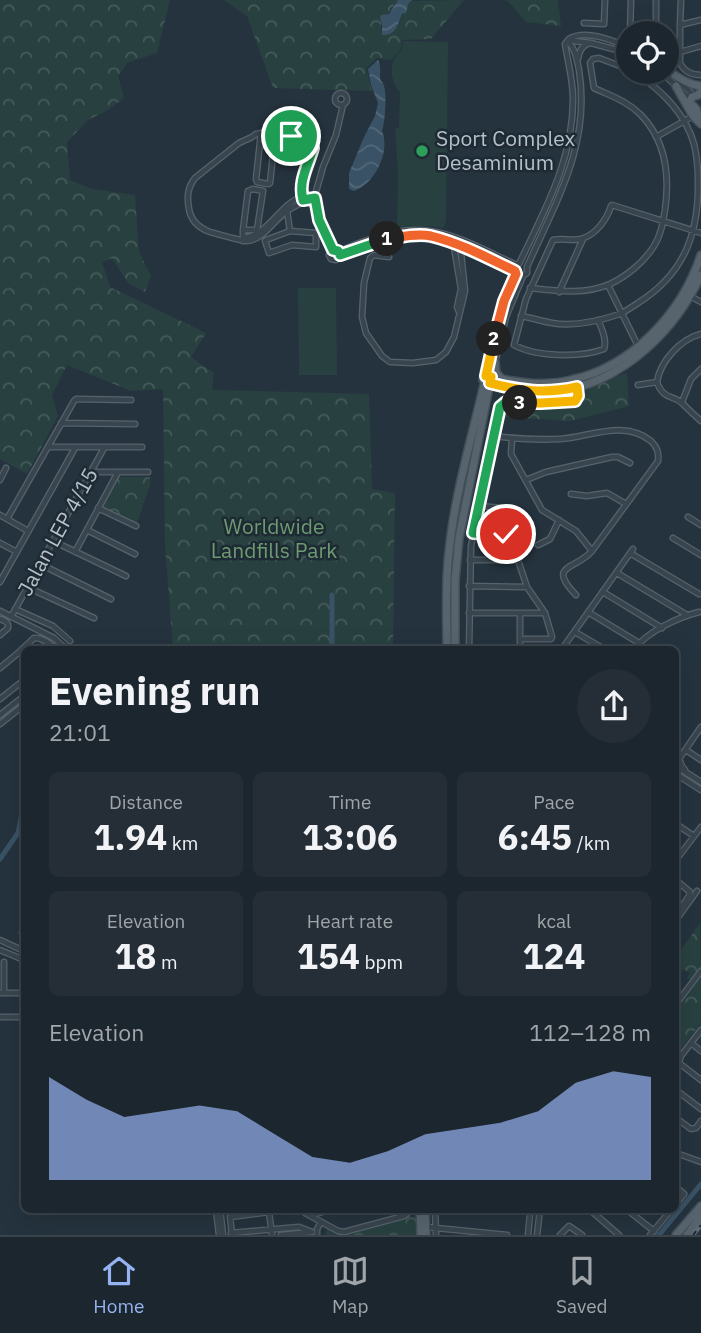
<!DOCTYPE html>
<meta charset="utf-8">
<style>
body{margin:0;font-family:"IBM Plex Sans",sans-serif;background:#252e36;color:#f1f3f6;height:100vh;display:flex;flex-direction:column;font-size:26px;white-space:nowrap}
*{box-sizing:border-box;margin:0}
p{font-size:23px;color:#a0a5aa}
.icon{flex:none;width:38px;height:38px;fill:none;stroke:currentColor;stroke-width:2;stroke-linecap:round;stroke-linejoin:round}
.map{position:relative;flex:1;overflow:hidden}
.side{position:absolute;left:21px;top:646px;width:658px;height:567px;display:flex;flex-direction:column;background:#1c262e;border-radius:10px;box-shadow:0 7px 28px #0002,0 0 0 2px #3a434a}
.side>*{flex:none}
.buttons{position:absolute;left:616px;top:21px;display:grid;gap:14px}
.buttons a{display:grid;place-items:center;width:63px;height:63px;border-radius:50%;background:#1c262e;box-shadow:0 7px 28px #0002,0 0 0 2px #3a434a;font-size:35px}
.pin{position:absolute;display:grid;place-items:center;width:60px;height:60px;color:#fff;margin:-30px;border:4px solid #fff;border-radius:50%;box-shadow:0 2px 7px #0007}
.km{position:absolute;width:35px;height:35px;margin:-18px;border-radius:50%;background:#222;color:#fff;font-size:19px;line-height:35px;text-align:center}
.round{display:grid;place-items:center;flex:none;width:74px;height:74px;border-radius:37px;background:#252e36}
.overview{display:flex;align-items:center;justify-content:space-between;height:119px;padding:0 28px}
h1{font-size:38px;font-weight:700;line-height:52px}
.figures{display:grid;grid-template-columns:repeat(3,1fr);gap:10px;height:119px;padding:7px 28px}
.figures div{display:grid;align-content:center;border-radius:10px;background:#252e36;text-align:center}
.figures b{font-size:35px;font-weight:700}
.figures small{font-size:19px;font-weight:400}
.figures p{font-size:19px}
.chart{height:196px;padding:14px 28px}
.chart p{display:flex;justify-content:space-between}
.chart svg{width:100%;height:126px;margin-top:7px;fill:#95b2f1;opacity:.7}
.dock{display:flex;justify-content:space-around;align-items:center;height:98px;border-top:2px solid #3a434a;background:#1c262e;font-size:19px;color:#a0a5aa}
.dock a{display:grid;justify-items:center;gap:4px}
.dock .selected{color:#95b2f1}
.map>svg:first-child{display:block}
.green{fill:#284140}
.forest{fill:url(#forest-crowns)}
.water{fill:url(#water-waves)}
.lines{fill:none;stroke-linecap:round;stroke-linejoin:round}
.river{stroke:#395265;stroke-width:5}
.minor-casing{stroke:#57636c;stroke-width:7}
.major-casing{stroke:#424e58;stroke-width:10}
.minor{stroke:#39454e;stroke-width:4.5}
.major{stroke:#57646e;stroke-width:7}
.rail-casing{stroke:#5b6a75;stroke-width:4.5}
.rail{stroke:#1e2a34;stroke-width:2;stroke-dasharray:5;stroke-linecap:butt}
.split-1-casing{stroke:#fff;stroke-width:14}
.split-2-casing{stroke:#fff;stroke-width:14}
.split-3-casing{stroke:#fff;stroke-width:14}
.split-4-casing{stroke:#fff;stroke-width:14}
.split-1{stroke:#22a559;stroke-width:9}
.split-2{stroke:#f0652b;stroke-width:9}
.split-3{stroke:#f5b400;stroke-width:9}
.split-4{stroke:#22a559;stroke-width:9}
.leisure-dot{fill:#2e9e5b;stroke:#1e2a34;stroke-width:2.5}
.labels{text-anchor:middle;stroke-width:5;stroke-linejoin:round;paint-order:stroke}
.poi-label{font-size:21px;fill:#b5c0c9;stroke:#1e2a34;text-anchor:start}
.park-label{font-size:21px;fill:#6d9a71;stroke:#1e2a34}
.street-label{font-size:21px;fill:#b5c0c9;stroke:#1e2a34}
</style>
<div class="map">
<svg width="701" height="1235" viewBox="0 0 701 1235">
<defs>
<pattern id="forest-crowns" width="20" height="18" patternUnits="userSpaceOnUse" patternTransform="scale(1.75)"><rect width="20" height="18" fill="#284140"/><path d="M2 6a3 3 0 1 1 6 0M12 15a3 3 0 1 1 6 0" fill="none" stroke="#455b5a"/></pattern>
<pattern id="water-waves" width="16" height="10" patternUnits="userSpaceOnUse" patternTransform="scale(1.75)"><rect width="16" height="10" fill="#395265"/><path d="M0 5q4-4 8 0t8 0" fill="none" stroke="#53697a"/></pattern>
</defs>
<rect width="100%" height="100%" fill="#25333e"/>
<path class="green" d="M403 41 448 42 446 221 443 228 431 226 397 227 398 173 395 129 399 128 400 92C389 79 388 61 402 50Z
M298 288H336L337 375H299Z"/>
<path class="forest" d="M0 0H170L157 53 127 63 118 76 124 98 108 110 88 120 67 142 70 180 92 189 135 195 139 252 151 276 145 292 128 283 112 258 102 262 110 287 206 333 191 357 214 373 212 390 369 394 372 489 395 493 393 649H173L165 544 163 389 131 391 67 365 52 395 58 416 27 474 0 459Z
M224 0H398L388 14 381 15V31L399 25C401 16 405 9 410 1L464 0 431 39 402 40 401 49 391 60 377 58 366 68 372 91 273 88 247 16Z
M502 0H558L561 26 526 22 508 1Z
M627 373 629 406 570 421 503 417 505 407 511 404H577L583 396V388Z
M118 477H150V485L137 523 102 507Z
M700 923 701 967 691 980 687 978 690 973 683 969 676 975V957Z
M701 976V1023L679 1051 676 1062V1010Z
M408 1216 417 1218 419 1235H329L325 1233 329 1227 344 1234Z"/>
<path class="water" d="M398 0H413C407 2 408 7 406 13L402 14C398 24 396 36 382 35V25L380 17 381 15 389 14Z
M378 60C381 66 380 69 380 76 381 85 382 78 384 86 387 95 385 123 382 131 389 148 380 170 368 182 364 186 359 189 354 191L349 189V173L364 137 375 116 378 103 371 85 368 69Z"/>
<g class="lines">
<path class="river" d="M216 649 223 647 245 649
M330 649 332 643V595
M0 859 18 833 24 804
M659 1235 701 1184"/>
<g class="minor-casing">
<path id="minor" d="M681 0 680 25 701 20
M584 23 604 24 605 0
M680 25V63C684 71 692 75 701 75
M630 33 631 0
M656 33V0
M569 39C585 29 612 40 628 47
M569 39 574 41 591 43 628 53
M680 52 701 46
M578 59C579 51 582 45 590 43
M661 72 690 99
M678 80 694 96
M335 99a6 6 0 1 1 12 0a6 6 0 1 1-12 0Z
M656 137 693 116
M260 138C286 138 290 140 313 152L314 149
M260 141 271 142 274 144 270 183 268 184 257 182 256 179 261 133
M314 149C299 135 276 130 256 134L252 137 239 143 195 178C187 188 187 198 189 209 191 221 199 228 210 232 217 234 241 241 247 241 263 240 273 221 286 212 295 205 304 201 315 198
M303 198C300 182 305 167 313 152
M287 211 290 231
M290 231 316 233V247L292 245 269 253 265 241 266 240Z
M243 238C269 236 279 203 304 196 307 195 311 195 315 195
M243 241V230L248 191 253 189 263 191 257 230H243
M450 243 454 247 461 289 457 307 459 312
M333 250 319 220 315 195 323 167 336 135 343 105
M389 257 374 255 370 258 364 283 362 317 366 333 382 356 390 362 413 363 436 360 446 352 454 337 465 291 461 253 466 249
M519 264C545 209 573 161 573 99 573 80 568 63 565 44L569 39
M515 271C488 258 459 241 429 236 399 231 368 245 340 255L336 260 331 259 329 255 333 250 339 251C367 240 398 226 430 231 457 234 492 254 517 265
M608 285 638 346
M530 288C557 291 585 295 610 284 627 276 644 262 654 246 661 235 663 222 665 210 670 175 666 141 641 115 627 101 611 96 594 88L590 63 593 59 599 58 628 69
M559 292 583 239
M690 296 701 302
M521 316C531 318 542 321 552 323 574 327 599 321 620 314 626 311 632 307 638 303 684 274 699 234 698 181 698 169 697 156 694 144 685 112 660 89 634 72
M598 320C602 329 607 340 604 349 580 358 536 357 514 345L526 299 553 240C562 238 572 241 581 239 596 235 607 219 611 206L612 205 701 233
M489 362 499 315 516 274
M495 363 506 317 523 276 527 273V267C556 201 591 145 579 70 577 60 575 47 567 41
M657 382C663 400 674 395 683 404 689 410 694 415 701 421
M638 385 657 382C660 361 681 339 701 334
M682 402 691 379 701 369
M61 423 135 424
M494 436C516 439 538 440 560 439 590 437 624 419 651 441 657 447 659 452 658 461L592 551C576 570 546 564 576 595
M512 439 511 454 542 510 576 531 592 551
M48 447H142
M91 472H148
M0 480 6 468
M526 480 546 472 612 457H618L630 463
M571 494 587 496 607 493 626 504
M479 506 502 508
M98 508 136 526
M0 515 28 531
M688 517 701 525
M7 519 74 401 76 399 131 400
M87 530 135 554
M473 533 506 534
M673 538 701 555
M53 541 126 576
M0 543 17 552
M538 545 550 539 559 520
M513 547 518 560
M75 552 118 472
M630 553 699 594
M470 560H518L527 587 545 613 552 637 551 639H520
M40 564 111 599
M617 573 687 615
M0 582 75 448
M469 586 527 587
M27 587 94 618
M603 592 662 628
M15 609 53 626 70 641
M0 611 54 638 66 649
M588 612 639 643
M469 613H545
M520 613V649
M11 617 104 448
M0 619C5 621 9 622 8 628L0 635
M575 632 604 649
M64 647 76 648
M469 649 471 546 501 407 506 403 572 402 577 399V387
M562 649 633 549
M635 649C646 632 679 617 699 612
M0 668 18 653 34 638C42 637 50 644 56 649
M0 699 24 680
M0 715 24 696
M0 724 24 705
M686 750 701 760
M676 757 679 759 682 766 685 770
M679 759 701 727
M676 766 701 782
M676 774 701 790
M676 824 694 836
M676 860 701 827
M676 880 690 892 689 896 676 915
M676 920 697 891
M24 925 22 933 24 936
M0 940 24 951
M0 950 24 960
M4 962V993
M0 993H24
M676 1004 701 971
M0 1017H24
M691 1043 701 1051
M679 1063 701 1080
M676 1072 681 1056 701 1030
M676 1090 701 1109
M676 1118 691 1129 696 1128 701 1121
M676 1153 701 1162
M676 1187 684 1194 676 1204
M216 1209 219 1235
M220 1209 223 1235
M304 1209 305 1213 338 1231 344 1232 404 1216 407 1214V1209
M435 1209 436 1235
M526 1209 530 1214 528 1235
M589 1209 619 1235
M626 1209 654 1231
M312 1215 333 1209
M426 1227 507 1235
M231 1233 299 1227 312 1232
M232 1234 230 1217 269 1212 272 1235
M281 1235 311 1232
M317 1235V1229L321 1222
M537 1235 540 1209
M560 1235 569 1226 582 1235
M650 1235 672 1209"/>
</g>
<g class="major-casing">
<path id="major" d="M667 70C678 77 688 85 701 86
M676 86 693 116 701 124
M699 120C698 117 697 111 696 109 692 104 688 104 692 97L698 95 701 92
M495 362 496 373 502 379
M483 380 485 369 489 360
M486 382C503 386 520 392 539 392 611 393 672 337 701 275
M447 649C447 617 445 584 449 552 455 492 473 434 486 376 513 382 543 387 571 380 632 367 682 313 701 255
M455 649V581L459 538 491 377
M420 1209 421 1235
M425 1209 426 1235
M676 1235 701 1206
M687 1235 701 1216"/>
</g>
<use href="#minor" class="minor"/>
<use href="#major" class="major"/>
<g class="rail-casing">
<path id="rail" d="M693 1235 701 1225"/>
</g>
<use href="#rail" class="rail"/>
</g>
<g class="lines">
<g class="split-1-casing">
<path id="split-1" d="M291 136 303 141 313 148C308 166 298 181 303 200L315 198 319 220 333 250 338 251 340 255 387 239"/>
</g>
<g class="split-2-casing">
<path id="split-2" d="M387 239C401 237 417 233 431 236 460 243 488 258 515 271L516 274 504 301 494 339"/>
</g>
<g class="split-3-casing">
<path id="split-3" d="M494 339 486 376 491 377 490 383C520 391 546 394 577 387L578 396 575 401 541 403H520"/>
</g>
<g class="split-4-casing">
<path id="split-4" d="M506 534 473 533 500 407 506 402 520 403"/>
</g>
<use href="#split-1" class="split-1"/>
<use href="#split-2" class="split-2"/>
<use href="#split-3" class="split-3"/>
<use href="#split-4" class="split-4"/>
</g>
<circle class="leisure-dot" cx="422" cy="151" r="7"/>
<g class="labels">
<g class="poi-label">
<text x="436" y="146">Sport Complex<tspan x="436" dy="24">Desaminium</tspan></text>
</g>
<g class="park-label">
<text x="274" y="534">Worldwide<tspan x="274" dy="24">Landfills Park</tspan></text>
</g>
<g class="street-label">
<text transform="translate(58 532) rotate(-61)" y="7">Jalan LEP 4/15</text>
</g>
</g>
</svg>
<div class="buttons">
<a><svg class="icon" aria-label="locate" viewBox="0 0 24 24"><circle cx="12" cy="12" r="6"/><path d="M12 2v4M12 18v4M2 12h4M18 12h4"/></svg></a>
</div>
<div class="pin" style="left:291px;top:136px;background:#1e9e55"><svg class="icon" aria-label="arrive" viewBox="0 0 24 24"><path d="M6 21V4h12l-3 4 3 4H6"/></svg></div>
<div class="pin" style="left:506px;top:534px;background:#d93025"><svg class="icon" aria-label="check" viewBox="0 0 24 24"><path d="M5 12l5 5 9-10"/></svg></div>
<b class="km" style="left:387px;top:239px">1</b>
<b class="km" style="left:494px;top:339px">2</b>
<b class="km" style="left:520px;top:403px">3</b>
<section class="side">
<div class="overview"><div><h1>Evening run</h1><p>21:01</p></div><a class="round"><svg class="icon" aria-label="share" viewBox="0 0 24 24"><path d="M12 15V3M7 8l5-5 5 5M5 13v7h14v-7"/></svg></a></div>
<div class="figures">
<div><p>Distance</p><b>1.94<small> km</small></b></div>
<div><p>Time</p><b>13:06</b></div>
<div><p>Pace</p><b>6:45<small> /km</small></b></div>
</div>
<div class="figures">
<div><p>Elevation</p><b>18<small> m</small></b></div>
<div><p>Heart rate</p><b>154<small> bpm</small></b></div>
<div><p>kcal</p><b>124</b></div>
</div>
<div class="chart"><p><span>Elevation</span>112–128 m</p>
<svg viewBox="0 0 160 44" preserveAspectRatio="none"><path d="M0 44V8L10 16L20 22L30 20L40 18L50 20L60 28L70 36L80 38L90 34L100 28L110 26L120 24L130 20L140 10L150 6L160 8V44z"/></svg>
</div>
</section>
</div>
<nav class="dock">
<a class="selected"><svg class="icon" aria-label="home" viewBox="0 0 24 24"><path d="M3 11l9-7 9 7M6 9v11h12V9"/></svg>Home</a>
<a><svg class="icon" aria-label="map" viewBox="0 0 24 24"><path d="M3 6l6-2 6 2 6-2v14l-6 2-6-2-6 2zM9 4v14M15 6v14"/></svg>Map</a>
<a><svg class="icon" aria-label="saved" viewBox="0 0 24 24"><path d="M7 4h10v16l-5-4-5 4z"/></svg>Saved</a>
</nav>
